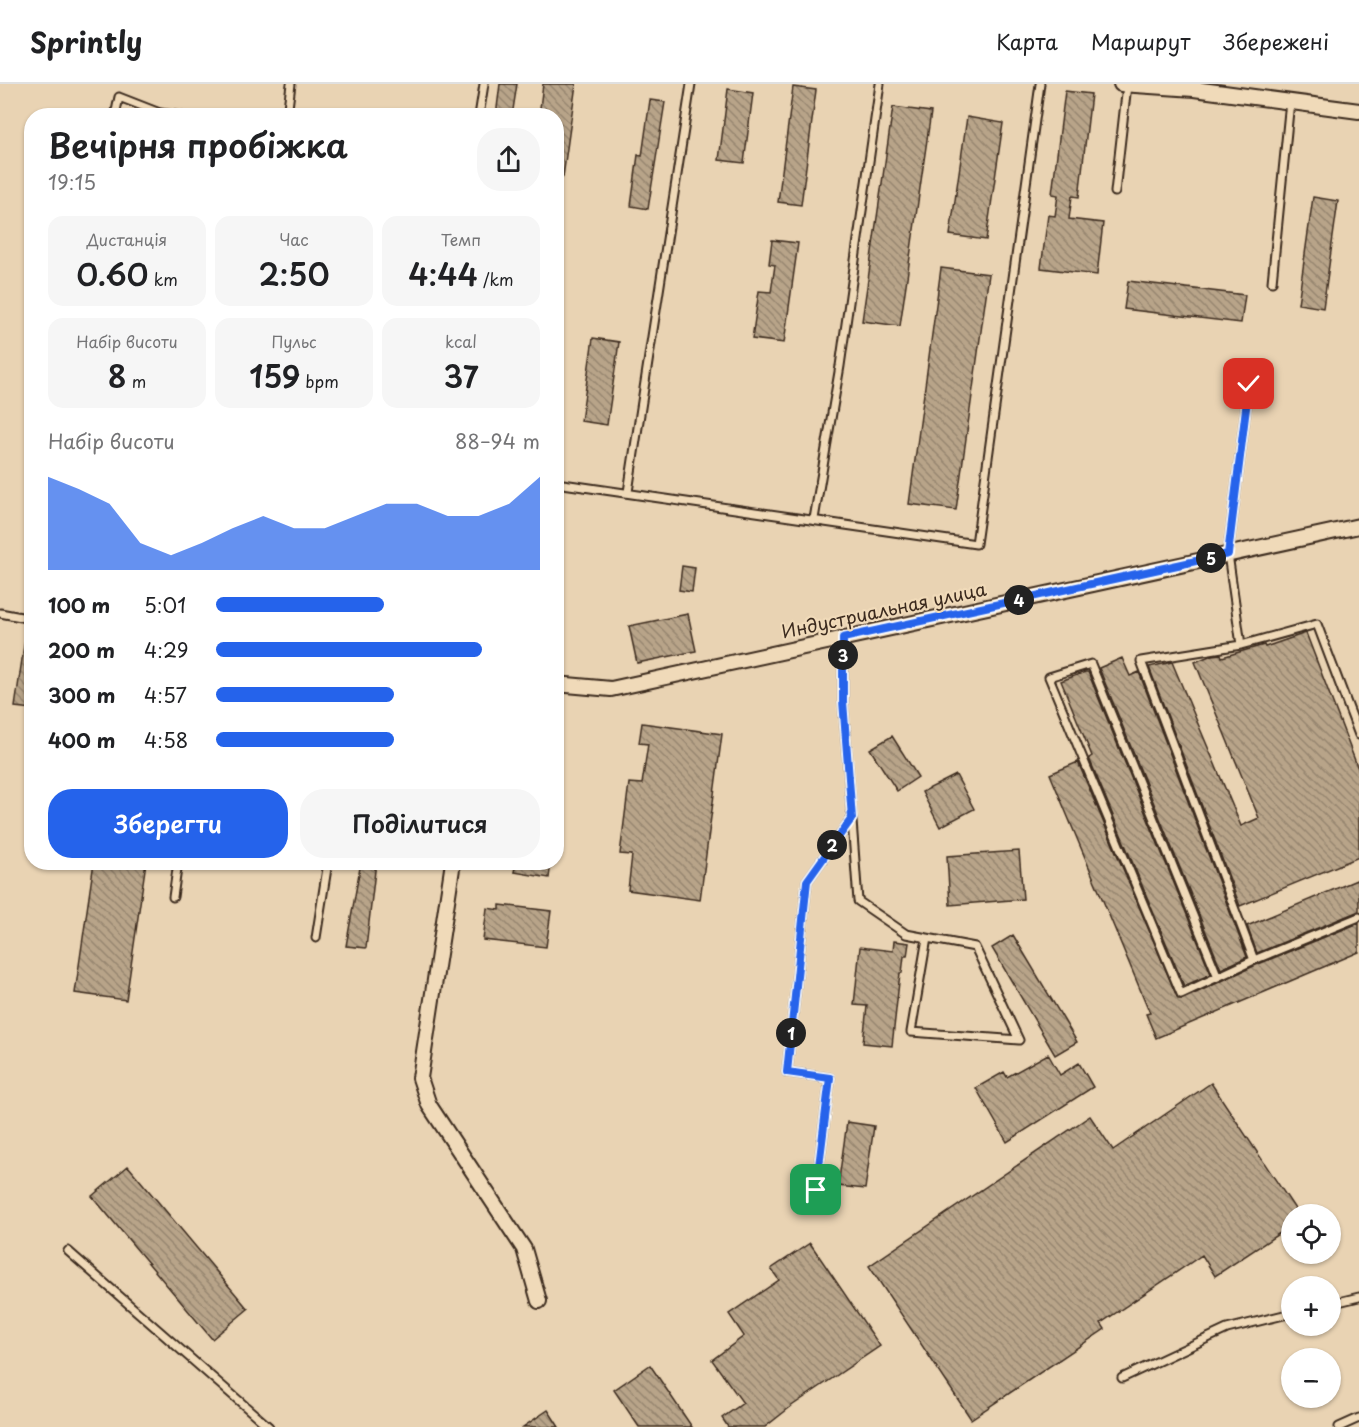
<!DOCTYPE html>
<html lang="uk">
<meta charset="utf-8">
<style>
body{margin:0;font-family:"Playpen Sans",sans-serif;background:#f6f6f6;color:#202124;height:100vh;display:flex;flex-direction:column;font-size:22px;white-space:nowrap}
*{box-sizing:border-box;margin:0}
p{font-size:20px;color:#757577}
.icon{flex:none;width:33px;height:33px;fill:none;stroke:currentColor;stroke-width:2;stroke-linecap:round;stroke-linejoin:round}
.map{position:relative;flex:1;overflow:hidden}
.details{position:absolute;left:24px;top:24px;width:540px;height:762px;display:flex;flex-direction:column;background:#fff;border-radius:24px;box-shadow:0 2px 4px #0004}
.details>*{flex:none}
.controls{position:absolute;left:1281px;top:1120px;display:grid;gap:12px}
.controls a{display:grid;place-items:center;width:60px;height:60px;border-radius:50%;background:#fff;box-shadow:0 2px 4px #0004;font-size:30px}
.pin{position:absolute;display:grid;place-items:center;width:51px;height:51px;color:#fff;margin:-26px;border-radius:12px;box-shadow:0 3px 9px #0006}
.km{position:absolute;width:30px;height:30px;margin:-15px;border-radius:50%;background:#222;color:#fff;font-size:16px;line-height:30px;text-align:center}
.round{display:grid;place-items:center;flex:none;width:63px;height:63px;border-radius:24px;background:#f6f6f6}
.head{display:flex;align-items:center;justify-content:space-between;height:102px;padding:0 24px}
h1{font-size:33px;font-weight:600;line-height:45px}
.figures{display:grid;grid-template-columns:repeat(3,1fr);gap:9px;height:102px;padding:6px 24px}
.figures div{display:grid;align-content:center;border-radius:15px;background:#f6f6f6;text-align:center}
.figures b{font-size:30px;font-weight:600}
.figures small{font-size:16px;font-weight:400}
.figures p{font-size:16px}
.chart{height:168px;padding:12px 24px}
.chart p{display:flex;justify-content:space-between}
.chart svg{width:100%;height:108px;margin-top:6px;fill:#2563eb;opacity:.7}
.action{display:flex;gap:12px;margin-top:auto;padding:12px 24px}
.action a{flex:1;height:69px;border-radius:24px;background:#2563eb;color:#fff;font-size:24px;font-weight:600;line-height:69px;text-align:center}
.action a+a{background:#f6f6f6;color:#202124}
ul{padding:0 24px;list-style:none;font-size:20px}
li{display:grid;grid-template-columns:96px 72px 1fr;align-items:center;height:45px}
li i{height:15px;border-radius:8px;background:#2563eb}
header{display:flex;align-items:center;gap:36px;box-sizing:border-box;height:84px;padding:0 30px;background:#fff;border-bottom:2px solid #e0e0e0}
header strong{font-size:28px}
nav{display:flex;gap:33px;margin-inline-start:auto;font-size:21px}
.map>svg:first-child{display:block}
.building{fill:url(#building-back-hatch);stroke:#3b2a1e;stroke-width:1.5}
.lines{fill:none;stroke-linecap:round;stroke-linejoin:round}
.lane-casing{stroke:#3b2a1e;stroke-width:11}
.street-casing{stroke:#3b2a1e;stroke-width:18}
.lane{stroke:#f0dab9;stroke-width:7}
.street{stroke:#f0dab9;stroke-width:14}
.route-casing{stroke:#fff;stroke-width:12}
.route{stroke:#2563eb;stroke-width:8}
.labels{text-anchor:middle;stroke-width:4.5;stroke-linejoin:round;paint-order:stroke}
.street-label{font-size:18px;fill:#3b2a1e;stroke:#f0dab9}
</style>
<header>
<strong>Sprintly</strong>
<nav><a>Карта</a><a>Маршрут</a><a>Збережені</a></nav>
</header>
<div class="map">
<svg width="1359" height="1343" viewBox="0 0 1359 1343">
<defs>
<pattern id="building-back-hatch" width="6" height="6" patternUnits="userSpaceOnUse" patternTransform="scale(1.5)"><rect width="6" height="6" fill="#b8a489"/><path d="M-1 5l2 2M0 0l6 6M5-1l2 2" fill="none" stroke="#97866f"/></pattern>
</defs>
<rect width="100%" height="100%" fill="#e9d3b3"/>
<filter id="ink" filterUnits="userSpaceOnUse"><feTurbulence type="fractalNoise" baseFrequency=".0167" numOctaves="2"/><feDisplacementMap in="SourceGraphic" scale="12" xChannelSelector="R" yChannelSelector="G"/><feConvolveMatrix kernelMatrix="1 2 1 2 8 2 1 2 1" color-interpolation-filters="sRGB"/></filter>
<g filter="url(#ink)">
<path class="building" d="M500 0H517L512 32H496Z
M543 0H576L563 93 556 92V32H539Z
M793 3 816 6 801 121 778 118Z
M728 5 753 9 744 79 719 76Z
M1065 7 1091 10 1079 113 1072 112 1069 135 1103 139 1097 191 1041 184 1048 131 1055 132 1058 111 1052 110Z
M650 16 665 18 648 125 631 122 638 71 642 72Z
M893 23 931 28 900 242 862 237Z
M967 33 1003 39 986 156 950 151Z
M1313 113 1338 117 1323 224 1298 220Z
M772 156 798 159 784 259 752 255 759 207 771 208 775 181 769 180Z
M941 184 989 190 956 426 909 420Z
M1128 197 1245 211 1241 239 1124 225Z
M593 254 619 258 607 341 581 337Z
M682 482 695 484 692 508 679 506Z
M688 530 696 567 637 579 629 542Z
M1306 549 1359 687V773L1240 822 1149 583 1172 578 1241 742 1259 734 1195 578 1212 571 1221 570 1222 573 1264 561 1265 563Z
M25 555 32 556V625L15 623Z
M1122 574 1130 592 1139 588 1247 873 1221 885 1099 584Z
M1085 588H1088L1211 890 1184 902 1089 674 1092 672 1061 597Z
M642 639 722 650 700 816 628 806 632 771 620 770 629 699 642 700 648 660 639 659Z
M892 652 918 693 897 707 870 665Z
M1078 678 1178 915H1183L1256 881 1359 839V868L1156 954 1146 930 1150 929 1050 690Z
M956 691 974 725 940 743 922 708Z
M1019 767 1023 815 950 821 947 772Z
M94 778H146L126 916 75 909Z
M361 778H376L366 864 346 862Z
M516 778H551L549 794 514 788Z
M1359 795V827L1257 869 1247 842Z
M500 821 551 827 546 863 483 856 487 824 500 826Z
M1013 851 1077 958 1055 971 992 864Z
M894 857 909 859 907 872H904L902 889H900L892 962 863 959 867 922 854 921 860 863 893 867Z
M1048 970 1060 991 1079 979 1093 1003 1007 1058 976 1004 1004 988 1007 993Z
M1211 999 1299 1131H1292V1141L1215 1192 1202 1171 1101 1239 1105 1245 971 1335 869 1182 1090 1032 1113 1066Z
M847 1038 874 1042 865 1105 838 1102Z
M128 1082 248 1225 212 1255 92 1112Z
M810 1159 880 1262 793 1321 765 1343H728L722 1334 743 1319 712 1276 744 1252 729 1230 779 1196 771 1185Z
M650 1281 692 1343H639L614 1306Z
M548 1326 559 1343H523Z"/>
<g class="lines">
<g class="lane-casing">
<path id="lane" d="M115 32 119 13 160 29 181 32
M287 32 291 0
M479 32 484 0
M1115 108 1127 1
M1272 198 1290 17
M556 399 976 460 1040 0
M628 408 691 0
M814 435 840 282 880 0
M0 529 32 535
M843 554V617L858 817 906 850 975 863 1019 956 911 948 927 854
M1241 561 1228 470 1249 300
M1359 651 1317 540 1241 561 1141 577 1254 876 1359 833
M173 813 178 778
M316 854 328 778
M1218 893 1091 580 1049 593 1181 910 1254 876
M816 1106 830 994 787 988 807 797 852 734
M68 1167 269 1343
M1330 1220 1359 1213
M1122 1294 1227 1245 1292 1229
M1339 1343 1359 1334"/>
</g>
<g class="street-casing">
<path id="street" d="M1121 0 1194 5 1359 27
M556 600 611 605 1359 442
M453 778 420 994 429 1021 524 1165 539 1217"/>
</g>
<use href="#lane" class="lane"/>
<use href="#street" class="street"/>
</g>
</g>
<g class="lines" filter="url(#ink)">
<g class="route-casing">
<path id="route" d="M816 1106 830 994 787 988 807 797 852 734 843 617V554L1228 470 1249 300"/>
</g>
<use href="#route" class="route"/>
</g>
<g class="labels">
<g class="street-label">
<text transform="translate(884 527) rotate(-12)" y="6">Индустриальная улица</text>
</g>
</g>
</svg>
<div class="controls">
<a><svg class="icon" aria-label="locate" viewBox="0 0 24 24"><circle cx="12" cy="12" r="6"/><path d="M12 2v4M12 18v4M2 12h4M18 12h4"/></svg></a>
<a>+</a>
<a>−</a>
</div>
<div class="pin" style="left:816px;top:1106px;background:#1e9e55"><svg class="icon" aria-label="arrive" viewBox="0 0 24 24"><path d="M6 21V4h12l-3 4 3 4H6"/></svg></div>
<div class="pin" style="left:1249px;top:300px;background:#d93025"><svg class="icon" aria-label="check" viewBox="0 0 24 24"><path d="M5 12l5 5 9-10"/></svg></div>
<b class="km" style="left:791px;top:949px">1</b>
<b class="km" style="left:832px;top:761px">2</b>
<b class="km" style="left:843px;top:571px">3</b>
<b class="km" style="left:1019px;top:516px">4</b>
<b class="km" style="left:1211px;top:474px">5</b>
<section class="details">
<div class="head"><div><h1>Вечірня пробіжка</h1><p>19:15</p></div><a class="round"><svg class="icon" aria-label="share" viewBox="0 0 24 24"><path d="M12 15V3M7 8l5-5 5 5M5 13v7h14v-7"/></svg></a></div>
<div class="figures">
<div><p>Дистанція</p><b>0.60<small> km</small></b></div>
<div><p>Час</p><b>2:50</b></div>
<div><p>Темп</p><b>4:44<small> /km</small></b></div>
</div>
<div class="figures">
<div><p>Набір висоти</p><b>8<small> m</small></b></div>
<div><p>Пульс</p><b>159<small> bpm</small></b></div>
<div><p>kcal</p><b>37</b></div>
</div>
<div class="chart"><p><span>Набір висоти</span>88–94 m</p>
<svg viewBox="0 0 160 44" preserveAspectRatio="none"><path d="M0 44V6L10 11L20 17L30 33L40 38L50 33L60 27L70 22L80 27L90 27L100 22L110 17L120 17L130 22L140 22L150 17L160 6V44z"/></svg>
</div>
<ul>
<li><b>100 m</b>5:01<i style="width:52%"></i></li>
<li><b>200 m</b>4:29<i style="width:82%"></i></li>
<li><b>300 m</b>4:57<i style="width:55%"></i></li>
<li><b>400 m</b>4:58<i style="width:55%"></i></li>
</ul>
<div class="action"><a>Зберегти</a><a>Поділитися</a></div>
</section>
</div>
